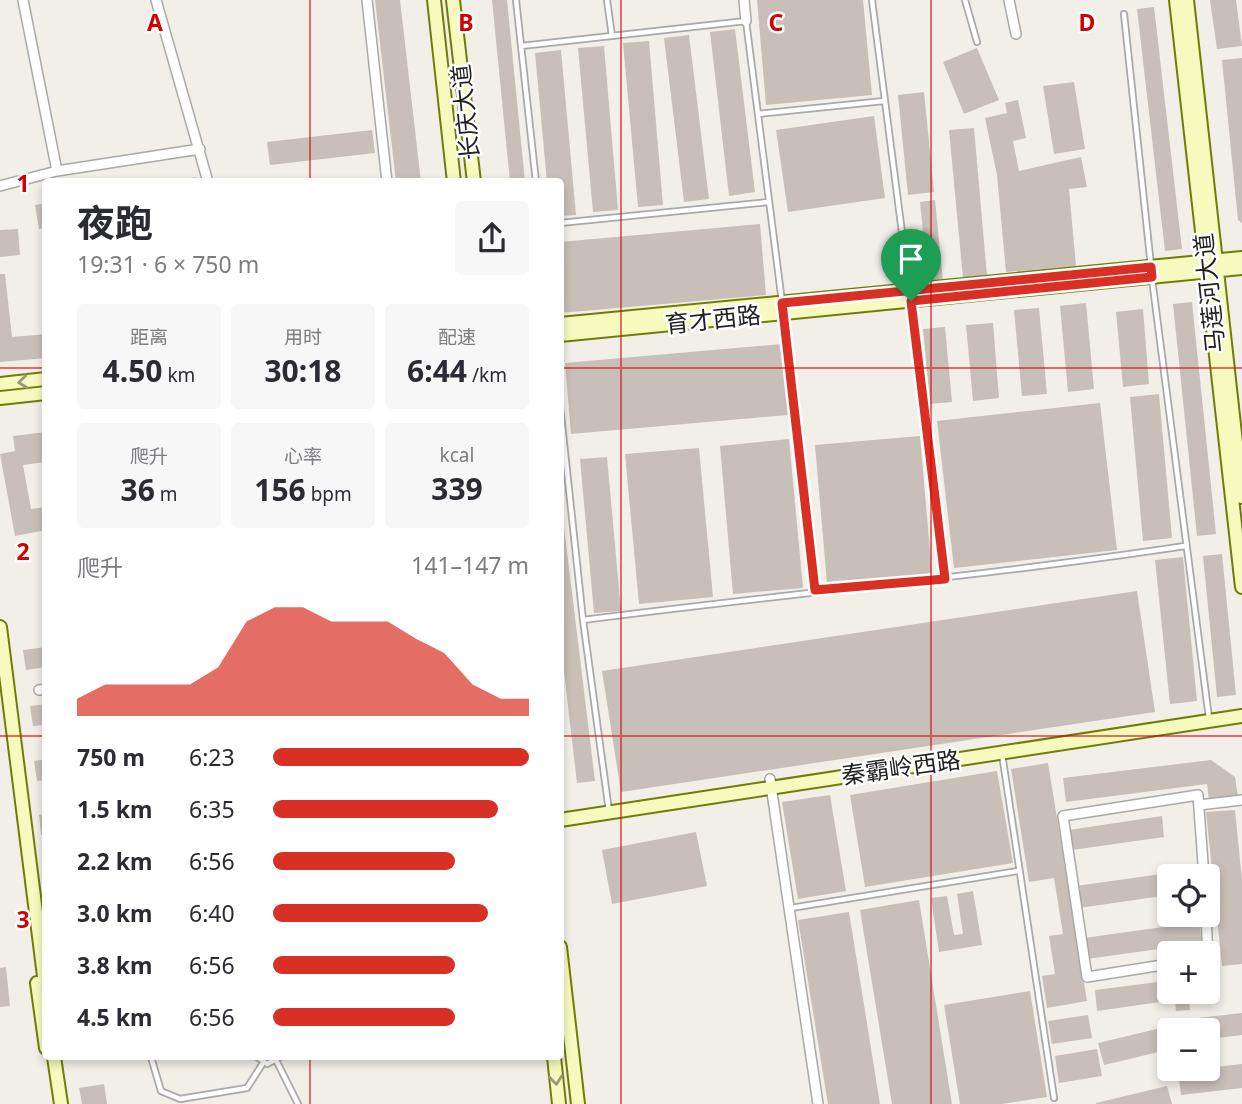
<!DOCTYPE html>
<html lang="zh">
<meta charset="utf-8">
<style>
body{margin:0;font-family:"Noto Sans","Noto Sans SC",sans-serif;background:#f7f7f7;color:#2b2b33;height:100vh;display:flex;flex-direction:column;font-size:26px;white-space:nowrap}
*{box-sizing:border-box;margin:0}
p{font-size:23px;color:#7c7c81}
.icon{flex:none;width:38px;height:38px;fill:none;stroke:currentColor;stroke-width:2;stroke-linecap:round;stroke-linejoin:round}
.map{position:relative;flex:1;overflow:hidden}
.sheet{position:absolute;left:42px;top:178px;width:522px;height:882px;display:flex;flex-direction:column;background:#fff;border-radius:7px;box-shadow:0 4px 10px #0003}
.sheet>*{flex:none}
.fabs{position:absolute;left:1157px;top:864px;display:grid;gap:14px}
.fabs a{display:grid;place-items:center;width:63px;height:63px;border-radius:7px;background:#fff;box-shadow:0 4px 10px #0003;font-size:35px}
.pin{position:absolute;display:grid;place-items:center;width:60px;height:60px;color:#fff;margin:-72px -30px;border-radius:50% 50% 50% 0;rotate:-45deg;box-shadow:0 0 7px #0007}
.pin .icon{rotate:45deg}
.round{display:grid;place-items:center;flex:none;width:74px;height:74px;border-radius:7px;background:#f7f7f7}
.summary{display:flex;align-items:center;justify-content:space-between;height:119px;padding:0 35px}
h1{font-size:38px;font-weight:700;line-height:52px}
.metrics{display:grid;grid-template-columns:repeat(3,1fr);gap:10px;height:119px;padding:7px 35px}
.metrics div{display:grid;align-content:center;border-radius:7px;background:#f7f7f7;text-align:center}
.metrics b{font-size:30px;font-weight:700}
.metrics small{font-size:19px;font-weight:400}
.metrics p{font-size:19px}
.chart{height:196px;padding:14px 35px}
.chart p{display:flex;justify-content:space-between}
.chart svg{width:100%;height:126px;margin-top:7px;fill:#d93025;opacity:.7}
ul{padding:0 35px;list-style:none;font-size:23px}
li{display:grid;grid-template-columns:112px 84px 1fr;align-items:center;height:52px}
li i{height:18px;border-radius:9px;background:#d93025}
.map>svg:first-child{display:block}
.building{fill:#c7bfb8}
.lines{fill:none;stroke-linecap:round;stroke-linejoin:round}
.lane-casing{stroke:#a9a9a9;stroke-width:8}
.street-casing{stroke:#a9a9a9;stroke-width:12}
.secondary-casing{stroke:#707d05;stroke-width:16}
.lane{stroke:#fff;stroke-width:4.5}
.street{stroke:#fff;stroke-width:9}
.secondary{stroke:#f7fabf;stroke-width:12}
.oneway{stroke:#979978}
.route-casing{stroke:#fff;stroke-width:14}
.route{stroke:#d93025;stroke-width:9}
.grid{fill:none;stroke:#d40000;stroke-width:2;stroke-opacity:0.55}
.labels{text-anchor:middle;stroke-width:5;stroke-linejoin:round;paint-order:stroke}
.street-label{font-size:24px;fill:#222;stroke:#fff}
.grid-label{font-size:23px;text-anchor:middle;font-weight:bold;fill:#d40000;stroke:#fff;stroke-width:5;stroke-linejoin:round;paint-order:stroke}
</style>
<div class="map">
<svg width="1242" height="1104" viewBox="0 0 1242 1104">
<rect width="100%" height="100%" fill="#f2efe9"/>
<path class="building" d="M375 0H400L421 182H396Z
M492 0H507L525 182H510Z
M757 0H863L872 95 766 105Z
M1210 0H1236L1242 46 1217 49Z
M1154 7 1182 249 1165 251 1137 9Z
M735 29 755 192 729 196 710 32Z
M689 35 709 199 684 202 664 38Z
M649 41 663 205 638 207 623 43Z
M604 46 618 210 593 212 578 48Z
M977 48 999 100 964 114 943 62Z
M561 50 576 215 560 216V182H547L535 53Z
M1242 58V223L1238 220 1222 60Z
M1074 82 1085 149 1054 154 1043 86Z
M924 92 934 192 908 195 898 95Z
M1018 100 1026 138 1013 141 1019 171 1081 157 1087 187 1069 189 1076 266 1006 272 997 175 985 118 1007 113 1005 103Z
M874 116 885 198 788 212 776 130Z
M974 128 987 276 963 278 949 130Z
M372 130 375 153 270 165 267 142Z
M196 177 197 182H177V181Z
M935 200 943 281 928 282 920 202Z
M46 203V228L39 229 35 205Z
M760 224 766 295 560 313V242Z
M18 229 20 255 0 257V230Z
M0 274H5L12 337 46 334V358L0 362Z
M1192 302 1216 534 1197 536 1173 304Z
M1086 303 1094 389 1068 392 1060 306Z
M1039 308 1047 394 1022 396 1014 310Z
M1143 309 1149 384 1123 387 1116 312Z
M993 323 999 398 973 401 966 325Z
M945 327 952 402 930 404 923 329Z
M782 344 788 415 571 434 565 363Z
M1159 394 1172 538 1143 541 1130 397Z
M1100 403 1117 550 954 568 937 421Z
M46 432V462L23 465 31 509 46 507V530L15 536 0 454 15 451 13 436Z
M920 436 932 574 827 583 815 445Z
M789 439 803 588 733 594 720 446Z
M699 448 713 597 639 604 625 454Z
M607 457 621 611 594 613 580 459Z
M560 494 595 781 577 783 560 638Z
M1222 554 1236 695 1217 697 1203 556Z
M1183 557 1197 701 1170 704 1155 560Z
M1137 591 1155 712 621 792 602 671Z
M46 647V667L26 670 23 650Z
M46 704V725L33 726 30 706Z
M46 759V780L37 781 34 761Z
M1211 760 1235 777 1238 796 1209 800 1207 784 1066 802 1063 778Z
M1048 763 1087 1001 1047 1008 1042 976 1055 974 1049 936 1063 934 1054 878 1029 882 1011 769Z
M997 771 1013 863 865 887 850 795Z
M830 795 846 891 798 899 782 802Z
M1235 810 1242 880V964L1222 966 1206 812Z
M46 814V835H41L39 815Z
M1162 816 1164 837 1072 850 1069 830Z
M696 832 707 886 612 904 602 850Z
M1190 870 1191 877H1169V895L1079 908 1076 886Z
M973 891 982 945 939 952 931 898 947 896 954 935 963 934 957 894Z
M919 900 952 1104H892L860 910Z
M849 912 880 1104H828L798 920Z
M1199 922 1202 943 1087 959 1084 938Z
M6 967 10 1006 0 1007V968Z
M1158 982 1160 1002 1097 1011 1095 990Z
M1030 991 1047 1097 1002 1104H960L944 1005Z
M1174 992H1195L1196 999 1189 1000 1190 1010 1176 1011Z
M1242 1013V1035L1208 1039V1031H1172L1171 1021Z
M1088 1015 1092 1038 1052 1044 1048 1021Z
M1161 1028 1167 1050 1104 1065 1098 1043Z
M1097 1049 1102 1076 1059 1083 1055 1056Z
M1242 1064V1088L1181 1095 1178 1071Z
M104 1084 107 1104H82L79 1088Z
M1167 1086 1172 1104H1096V1103Z"/>
<g class="lines">
<g class="lane-casing">
<path id="lane" d="M516 0 536 182
M607 0 612 36
M872 0 909 287
M965 0 977 42
M1124 14 1151 266
M521 46 746 21 782 302
M758 114 884 101
M560 223 768 202
M1152 279 1209 718
M911 303 945 579
M784 315 815 590
M560 406 583 620 609 811
M583 620C784 594 985 576 1185 546
M1002 754 1054 1098
M791 908 1018 871
M151 1057 161 1091 180 1099 247 1088 263 1063
M257 1057 267 1064 280 1057
M277 1062 298 1104"/>
</g>
<g class="street-casing">
<path id="street" d="M23 0 57 171
M156 0 208 182
M367 0 387 182
M744 0 746 21
M1009 0 1016 34
M0 186 57 171 200 149
M39 690 46 689
M770 779 818 1104
M1199 805 1242 800
M1206 915 1208 957
M1169 964 1087 977 1063 816 1198 795 1204 877"/>
</g>
<g class="secondary-casing">
<path id="secondary" d="M434 0 454 182
M453 0 474 182
M1176 0 1242 587
M1187 0 1242 497
M560 324 1242 258
M560 335 1242 268
M0 384 46 379
M0 398 46 393
M0 627 46 992
M560 820 1242 716
M560 947 578 1104
M37 983 46 1048
M54 1057 61 1104
M554 1057 559 1104"/>
</g>
<use href="#lane" class="lane"/>
<use href="#street" class="street"/>
<use href="#secondary" class="secondary"/>
</g>
<defs><path id="oneway-chevron" d="M-2-3.5L2.5 0L-2 3.5" fill="none" stroke-width="1.6" stroke-linecap="round" stroke-linejoin="round" transform="scale(1.75)"/></defs>
<g class="oneway">
<use href="#oneway-chevron" transform="translate(23 382) rotate(174)"/>
<use href="#oneway-chevron" transform="translate(556 1080) rotate(84)"/>
</g>
<g class="lines">
<g class="route-casing">
<path id="route" d="M1151 267 1152 277 911 301 945 579 815 590 782 303Z"/>
</g>
<use href="#route" class="route"/>
</g>
<path class="grid" d="M310 0V182M621 0V1104M931 0V1104M0 368H46M560 368H1242M0 736H46M560 736H1242M310 1057V1104"/>
<g class="labels">
<g class="street-label">
<text transform="translate(466 112) rotate(-96)" y="8">长庆大道</text>
<text transform="translate(1210 293) rotate(-96)" y="8">马莲河大道</text>
<text transform="translate(713 320) rotate(-6)" y="8">育才西路</text>
<text transform="translate(901 768) rotate(-8)" y="8">秦霸岭西路</text>
</g>
</g>
<g class="grid-label">
<text x="155" y="31">A</text>
<text x="466" y="31">B</text>
<text x="776" y="31">C</text>
<text x="1087" y="31">D</text>
<text x="23" y="192">1</text>
<text x="23" y="560">2</text>
<text x="23" y="928">3</text>
</g>
</svg>
<div class="fabs">
<a><svg class="icon" aria-label="locate" viewBox="0 0 24 24"><circle cx="12" cy="12" r="6"/><path d="M12 2v4M12 18v4M2 12h4M18 12h4"/></svg></a>
<a>+</a>
<a>−</a>
</div>
<div class="pin" style="left:911px;top:301px;background:#1e9e55"><svg class="icon" aria-label="arrive" viewBox="0 0 24 24"><path d="M6 21V4h12l-3 4 3 4H6"/></svg></div>
<section class="sheet">
<div class="summary"><div><h1>夜跑</h1><p>19:31 · 6 × 750 m</p></div><a class="round"><svg class="icon" aria-label="share" viewBox="0 0 24 24"><path d="M12 15V3M7 8l5-5 5 5M5 13v7h14v-7"/></svg></a></div>
<div class="metrics">
<div><p>距离</p><b>4.50<small> km</small></b></div>
<div><p>用时</p><b>30:18</b></div>
<div><p>配速</p><b>6:44<small> /km</small></b></div>
</div>
<div class="metrics">
<div><p>爬升</p><b>36<small> m</small></b></div>
<div><p>心率</p><b>156<small> bpm</small></b></div>
<div><p>kcal</p><b>339</b></div>
</div>
<div class="chart"><p><span>爬升</span>141–147 m</p>
<svg viewBox="0 0 160 44" preserveAspectRatio="none"><path d="M0 44V38L10 33L20 33L30 33L40 33L50 27L60 11L70 6L80 6L90 11L100 11L110 11L120 17L130 22L140 33L150 38L160 38V44z"/></svg>
</div>
<ul>
<li><b>750 m</b>6:23<i style="width:100%"></i></li>
<li><b>1.5 km</b>6:35<i style="width:88%"></i></li>
<li><b>2.2 km</b>6:56<i style="width:71%"></i></li>
<li><b>3.0 km</b>6:40<i style="width:84%"></i></li>
<li><b>3.8 km</b>6:56<i style="width:71%"></i></li>
<li><b>4.5 km</b>6:56<i style="width:71%"></i></li>
</ul>
</section>
</div>
